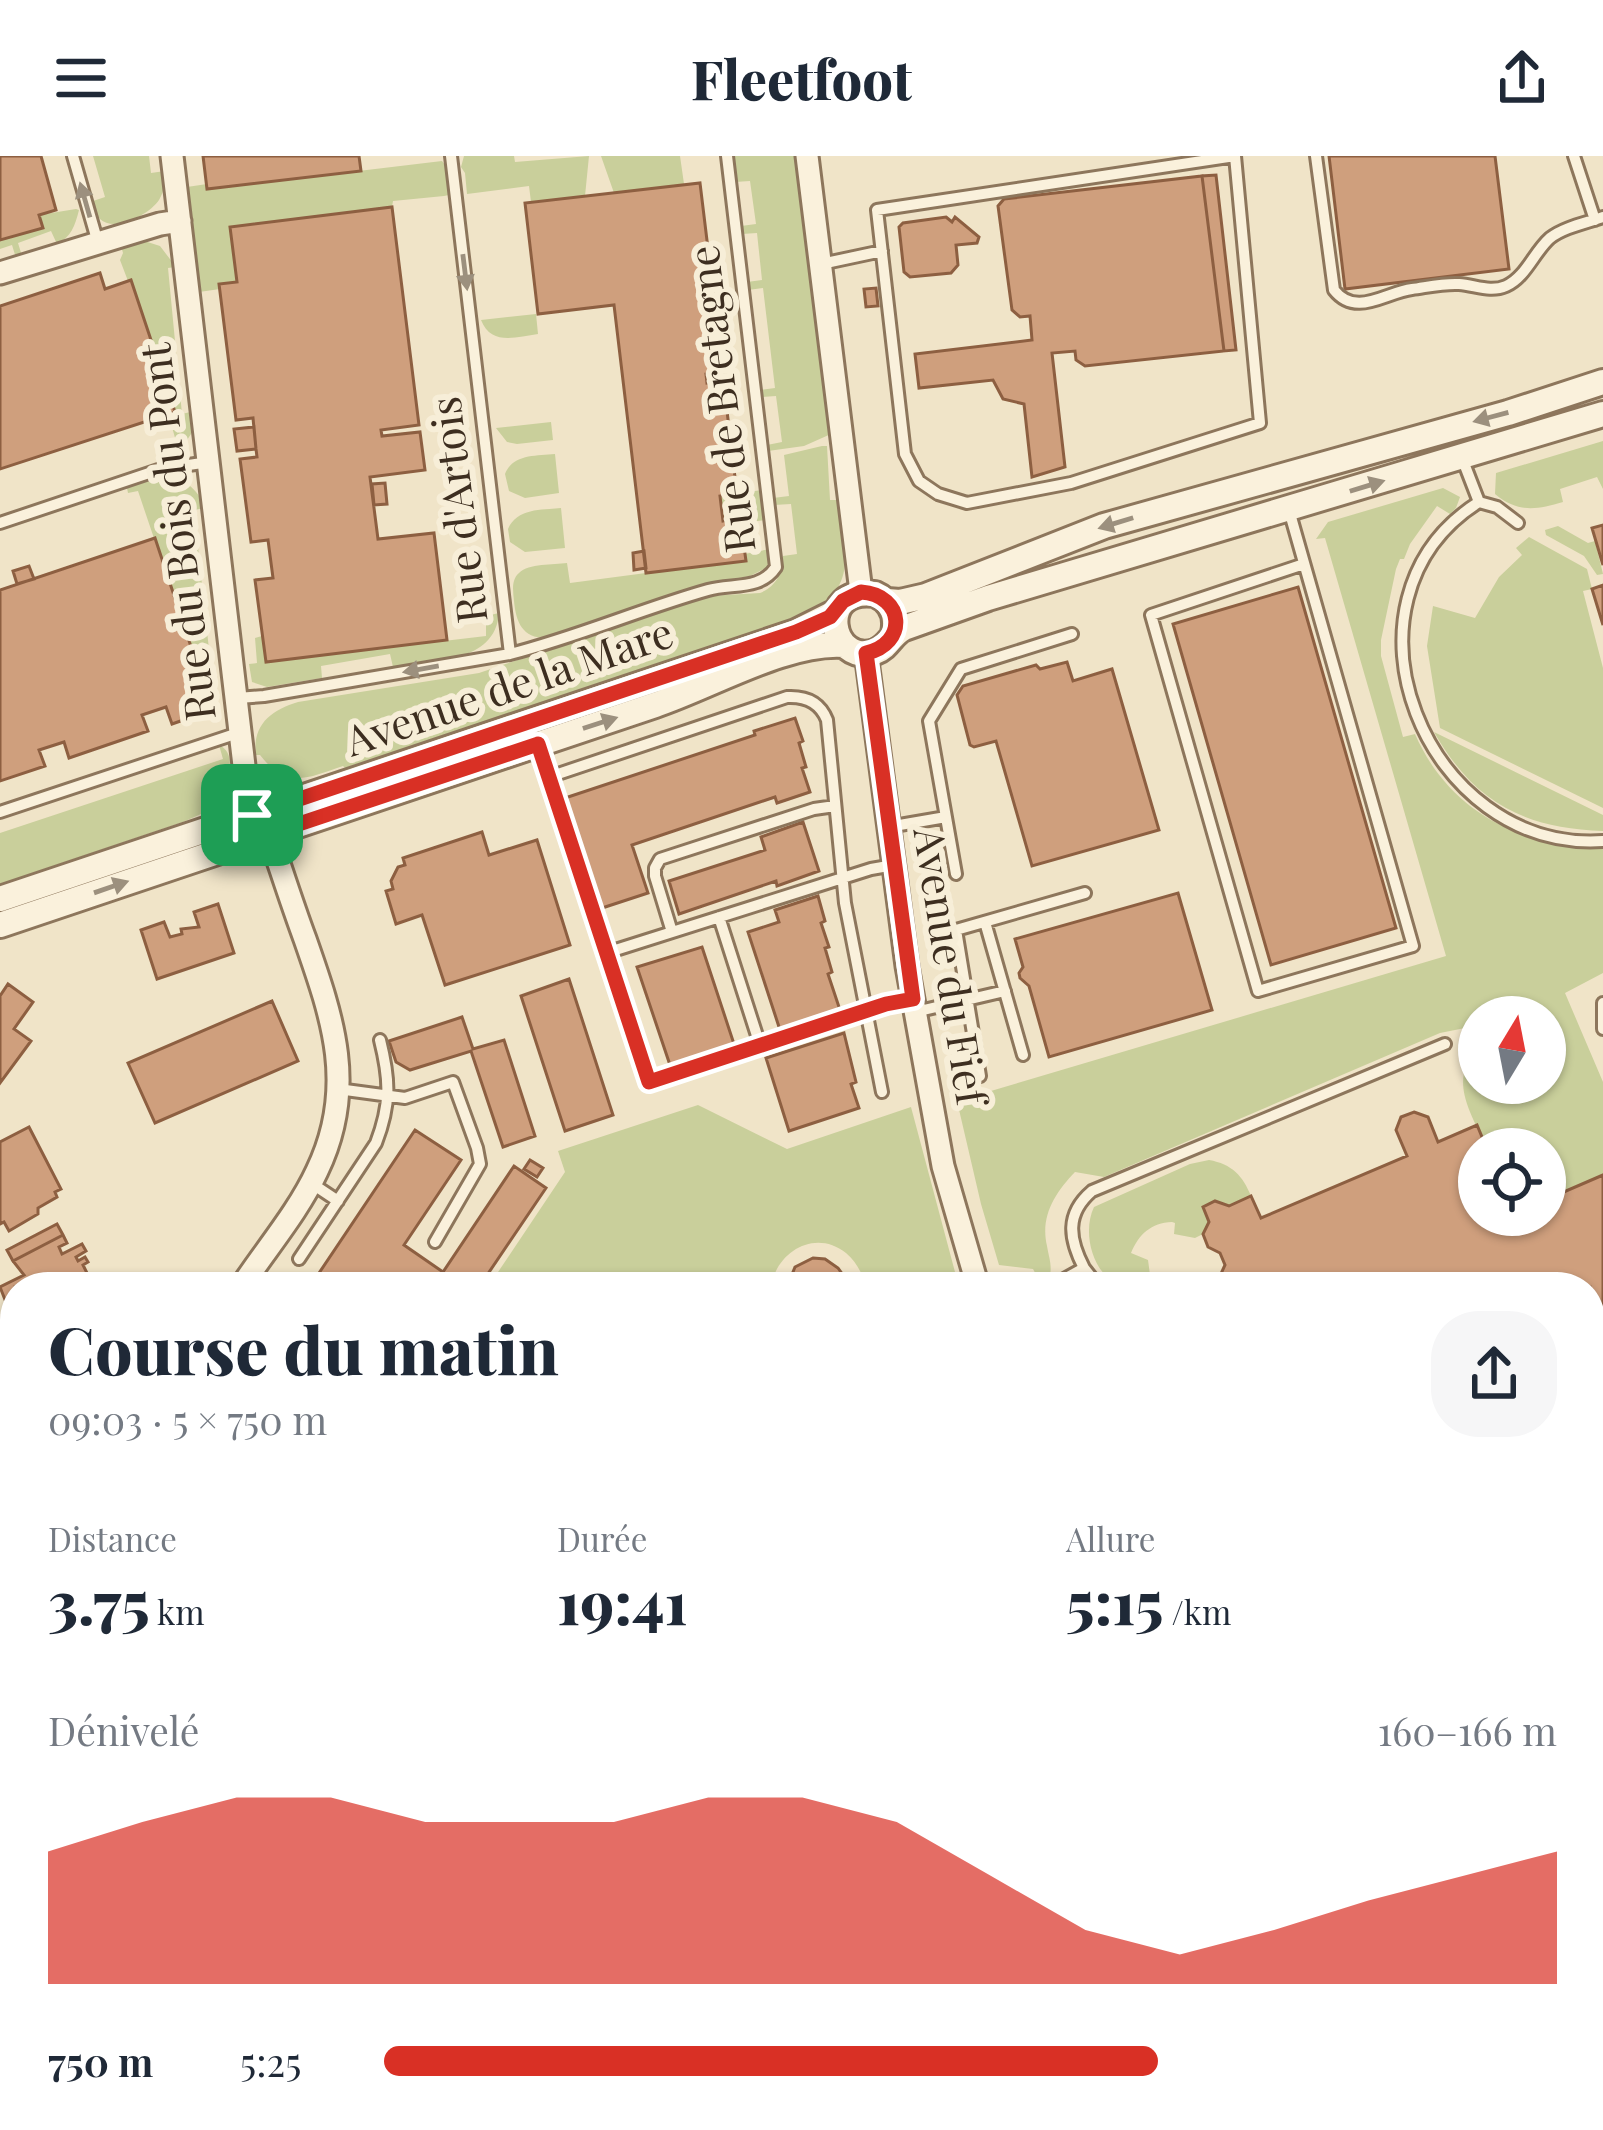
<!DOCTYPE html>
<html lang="fr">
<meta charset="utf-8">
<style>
body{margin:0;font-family:"Playfair Display",serif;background:#f6f6f7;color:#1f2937;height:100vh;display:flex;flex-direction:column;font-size:45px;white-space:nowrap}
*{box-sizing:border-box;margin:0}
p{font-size:39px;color:#747a83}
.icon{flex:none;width:66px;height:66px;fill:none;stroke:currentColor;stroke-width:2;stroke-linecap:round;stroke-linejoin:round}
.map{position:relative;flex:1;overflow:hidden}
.details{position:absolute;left:0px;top:1116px;width:1605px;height:858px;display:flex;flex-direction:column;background:#fff;border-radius:48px 48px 0 0;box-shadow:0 3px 9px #0004}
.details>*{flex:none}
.needle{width:78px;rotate:10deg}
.controls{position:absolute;left:1458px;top:840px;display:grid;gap:24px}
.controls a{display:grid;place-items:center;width:108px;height:108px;border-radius:50%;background:#fff;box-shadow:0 3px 9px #0004;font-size:60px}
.pin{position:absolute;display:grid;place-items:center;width:102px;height:102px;color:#fff;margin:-51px;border-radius:24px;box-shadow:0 6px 18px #0006}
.round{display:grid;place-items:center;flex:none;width:126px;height:126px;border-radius:48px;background:#f6f6f7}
.summary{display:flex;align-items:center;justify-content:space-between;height:204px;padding:0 48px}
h1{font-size:66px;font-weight:800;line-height:90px}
.stats{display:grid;grid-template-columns:repeat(3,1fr);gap:18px;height:204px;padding:12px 48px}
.stats div{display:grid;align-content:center}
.stats b{font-size:60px;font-weight:800}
.stats small{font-size:33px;font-weight:400}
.stats p{font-size:33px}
.chart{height:336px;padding:24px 48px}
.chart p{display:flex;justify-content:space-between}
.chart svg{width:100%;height:216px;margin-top:12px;fill:#d93025;opacity:.7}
ul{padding:0 48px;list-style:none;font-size:39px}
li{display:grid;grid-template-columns:192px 144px 1fr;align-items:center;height:90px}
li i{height:30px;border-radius:15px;background:#d93025}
header{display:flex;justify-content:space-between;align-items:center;height:156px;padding:0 48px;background:#fff;font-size:54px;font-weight:800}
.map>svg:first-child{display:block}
.green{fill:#c9cf9b}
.building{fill:#cf9f7d;stroke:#8d5f41;stroke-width:3}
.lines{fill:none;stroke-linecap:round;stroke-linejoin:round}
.service-casing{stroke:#8d765c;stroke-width:16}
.minor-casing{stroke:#8d765c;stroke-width:27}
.tertiary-casing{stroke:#8d765c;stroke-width:30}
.service{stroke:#faf1dc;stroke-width:10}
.minor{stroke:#faf1dc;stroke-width:21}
.tertiary{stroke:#faf1dc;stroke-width:24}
.oneway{fill:#9c907e}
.route-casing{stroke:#fff;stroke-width:24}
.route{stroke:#d93025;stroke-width:15}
.labels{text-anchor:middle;stroke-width:12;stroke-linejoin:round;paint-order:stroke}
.street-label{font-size:42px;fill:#3d2e20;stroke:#f7eed8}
</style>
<header><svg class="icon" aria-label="menu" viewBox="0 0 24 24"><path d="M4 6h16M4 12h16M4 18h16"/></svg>Fleetfoot<svg class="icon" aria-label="share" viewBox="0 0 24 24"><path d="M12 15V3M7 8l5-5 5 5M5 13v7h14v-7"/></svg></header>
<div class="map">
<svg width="1603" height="1974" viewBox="0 0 1603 1974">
<rect width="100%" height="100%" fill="#f0e4c8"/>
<path class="green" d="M93 0H149L151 17 165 15C165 26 165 34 159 44 150 58 115 77 100 63 95 58 94 51 93 45L105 41Z
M464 0H514L515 6 589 0 585 40 531 46 529 30 467 38 465 17 461 11Z
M601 0H680L684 28 614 37Z
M732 0H797L831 278 804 290 768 295 767 289 782 286 776 240 761 241 760 234 775 232 763 132 748 134 747 126 762 124 757 77 742 78 741 70 756 68 750 25 735 26Z
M442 5 445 9 449 39 444 40 393 45 392 51 230 72 237 126 220 128V133L199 136 187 31 207 28 208 33Z
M76 53 79 54C75 70 71 81 57 88L51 75 18 87 22 100 16 102 12 89 0 93V84L42 72 39 59Z
M138 83 160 90 176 111 168 112 182 258 194 255 191 278 179 296 131 125H128L120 104 123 97 120 86Z
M536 158 538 178C516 181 491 190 481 164Z
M551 266 553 284 517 288 507 286 496 272Z
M1603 285V333L1597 321 1560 333 1563 346C1536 354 1518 357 1495 338L1496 317Z
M822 290H827L830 344H838C845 394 860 431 806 459L345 612 343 610C307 622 287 634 260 599H256C252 569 271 554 298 546L479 517 709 440 760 437C777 430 782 417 783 400L797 398 791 348 774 349 773 342 789 340 784 299Z
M555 298 559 337 525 342 509 335 505 318C513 298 535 300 555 298Z
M161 321C183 321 198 332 205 352L194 354 214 540 208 542 138 335 128 337 127 332Z
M1443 332 1460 341 1456 352 1450 358 1437 350 1410 388 1404 403H1400L1396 413 1381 484V500L1403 581 1415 578C1449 656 1521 691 1603 692V817L1565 837 1603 926V1019L1545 1044V993H1487C1474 962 1445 921 1479 896V927H1545V861H1479V876L1475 870 1440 877 1104 1021 1075 1016C1055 1037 1040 1060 1047 1090 1049 1102 1052 1108 1050 1120L1040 1126 1033 1113 999 1109 981 1048 957 945 1446 800 1325 382 1316 383 1328 366Z
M762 334 766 364 741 367 740 363 723 365 720 340Z
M561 352 565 392 525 396 510 386 508 373C517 352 541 354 561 352Z
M1558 370 1588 387 1595 385 1603 418 1597 419 1584 400 1546 379 1545 374Z
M1529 381 1587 413 1592 433 1583 435 1603 512V652L1440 572 1427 490 1433 450 1475 462 1499 421 1522 399 1516 392Z
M770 393 768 411 750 420 717 426 548 482C523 483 516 467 514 445 513 435 511 424 519 417 529 407 553 409 567 407L570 427 646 417Z
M499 457C495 508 432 504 393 511L390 498 321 510 322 522 267 531 252 526 249 508 257 507 255 482 262 480 266 506 486 480V460Z
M1434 576 1603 659V675C1523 672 1474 646 1434 576Z
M219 589C234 596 230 612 227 626H223L221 632 228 636 217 651 183 666 0 728V677L223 603Z
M698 949 787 993 911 951 959 1131H868C862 1119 857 1106 846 1097 815 1072 776 1096 771 1131H488L565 1016 558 995Z
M1209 1004C1232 1008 1243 1020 1251 1040L1229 1050 1215 1045 1203 1051 1209 1066 1203 1078 1195 1082 1174 1078 1175 1067 1172 1066C1151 1067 1139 1078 1131 1097L1148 1104 1151 1126 1157 1131C1146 1131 1128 1134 1118 1129 1092 1116 1082 1076 1094 1051L1190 1008Z
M1603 1149V1974H1463L1450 1959H1590V1155Z
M0 1315 15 1342V1444L0 1447Z
M15 1751V1890L0 1898V1758Z
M506 1959H542L549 1970 572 1959H609L580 1974H513Z
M1262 1959H1383L1356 1974H1270Z"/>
<path class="building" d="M0 0H41L56 54 39 59 43 72 0 84Z
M203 0H359L361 15 207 33Z
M1329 0H1495L1509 113 1345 133Z
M1216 19 1236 194 1224 195 1202 20Z
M1202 20 1224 195 1085 210 1076 204 1075 195 1052 197 1065 311 1032 321 1024 248 1003 243 993 224 919 232 915 198 1032 184 1030 160 1020 161 1012 154 998 50 1004 43Z
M700 27 723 216 706 218 707 227 727 224 729 246 709 248 710 257 727 255 737 338 720 340 723 365 740 362 746 405 646 417 614 149 538 158 525 47Z
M392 51 419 269 381 274 382 280 420 276 425 314 370 321 378 383 434 377 447 484 266 506 255 424 273 422 268 384 251 386 240 303 257 301 256 293 253 262 236 264 219 128 237 126 230 71Z
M946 61 952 66 955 61 979 81 977 87 956 89 958 109 951 117 910 121 904 116 899 71 903 67Z
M100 117 105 133 131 124 175 256 0 313V150Z
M876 132 878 150 866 151 864 133Z
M254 271 256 293 237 295 234 273Z
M385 327 387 348 374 349 372 328Z
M1603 369V409L1592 372Z
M155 382 212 554 172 568 166 551 142 559 148 575 69 602 64 586 39 594 45 610 0 625V434Z
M644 395 646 412 634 414 633 397Z
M29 410 34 423 17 428 13 415Z
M1603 429V469L1592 433Z
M1298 431 1396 772 1271 809 1173 468Z
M1067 506 1073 525 1112 513 1159 674 1032 710 996 585 974 591 970 589 957 539 963 530 1036 509 1040 513Z
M795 562 803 585 799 587 806 611 802 612 810 636 777 647 775 641 632 689 648 737 599 753 562 643 755 579 754 575Z
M803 666 819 715 777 730 776 725 679 758 669 725 765 694 761 681Z
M482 676 489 699 537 684 570 789 445 829 422 759 396 768 386 735 393 733 391 725 398 711 405 709 403 702Z
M1178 737 1212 854 1049 901 1029 830 1020 822 1019 817 1023 811 1015 783Z
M818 740 825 765 821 767 829 791 825 792 832 816 828 818 840 854 780 874 748 776 779 766 775 754Z
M218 748 234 797 157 823 141 774 164 766 170 781 182 778 181 773 199 771 194 756Z
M702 791 734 888 670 909 637 811Z
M569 823 613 959 565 975 521 840Z
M8 828 33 846 14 873 31 885 0 927V840Z
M272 845 298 905 155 967 128 907Z
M462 861 473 893 504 884 535 980 503 991 471 895 410 914 396 906 389 885Z
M844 877 856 926 851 928 859 952 789 975 766 902Z
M1414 956 1428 961 1438 986 1477 969 1487 993H1479V1059H1545V1044L1603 1019V1149L1590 1155V1131H1223L1219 1122 1225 1109 1220 1097 1208 1091 1203 1078 1209 1066 1203 1051 1215 1045 1229 1050 1251 1040 1261 1062 1407 1000 1396 974 1401 961Z
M29 971 61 1033 55 1036 57 1041 38 1052V1058L9 1075 4 1066 0 1068V986Z
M415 974 461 1004 404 1089 443 1116 514 1010 546 1032 479 1131H315L311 1129Z
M530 1004 543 1012 537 1021 524 1013Z
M57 1068 63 1079 13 1105 7 1094Z
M63 1079 67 1087 59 1091 62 1098 82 1088 86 1095 76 1101 78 1105 85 1101 88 1106 83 1109 94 1131H15V1180L3 1157 9 1154 0 1131 24 1119 13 1105Z
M813 1102 825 1103 838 1112 843 1119 831 1125 833 1131H787L795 1111Z
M0 1928 9 1943 15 1940V1959H78L86 1974H0Z
M298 1959H506L513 1974H297L291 1962Z
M802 1959H840L848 1974H773Z
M840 1959H1186L1194 1974H848Z"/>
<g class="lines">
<g class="service-casing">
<path id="service" d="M73 0 98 87
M1235 0 1260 267 1071 327 967 347 938 338 919 325 905 298 877 54Z
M1316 0 1334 134C1356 162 1386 136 1412 133 1427 131 1444 127 1459 128 1475 129 1490 137 1506 130 1526 121 1534 96 1550 82 1564 71 1586 67 1603 61
M1574 0 1595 64
M821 108 882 95
M1462 302 1479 346
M1289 354 1413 790 1258 835 1151 459 1304 408
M0 367 161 313 209 306
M1518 367 1497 351 1479 346C1323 445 1426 697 1603 685
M510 498C577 481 641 453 708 434 732 427 760 435 776 411L727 0
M238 542 264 540 510 498 451 0
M539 591 606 797 871 713 894 709
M549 621 787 541C805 540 820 546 827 564L845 747 882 936
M0 656 241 576
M888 671 946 661
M956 718 929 565 961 513 1072 478
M719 761 760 889 886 848 913 843
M985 766 1023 899
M672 776 655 720V712L660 703 814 653 835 650
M606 797 649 925 760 889
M1603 847V873
M915 856 1005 835
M980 920 956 774 1085 737
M338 933 405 942 453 926 477 992 480 1008 435 1086
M311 1027 338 1045
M299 1103 376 987C391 948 390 924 380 884
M1084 1112 1099 1131
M1050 1131 1084 1112C1069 1083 1065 1058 1092 1035L1445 888
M0 1748 15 1740
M92 1959 99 1974
M1238 1959 1245 1974
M188 1971 212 1959
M619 1974 645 1959
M1368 1974 1394 1959"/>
</g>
<g class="minor-casing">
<path id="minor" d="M172 0 249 652 252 659 269 678C281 713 292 748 305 783 333 863 357 932 317 1015 298 1056 266 1093 241 1131
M807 0 861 436
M0 117 160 68 180 65
M866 497 907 810 943 1010 978 1131
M0 1476 15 1467
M0 1598 15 1629
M0 1653 15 1682
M155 1959 162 1974
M180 1959 188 1974
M1414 1959 1426 1974"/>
</g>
<g class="tertiary-casing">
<path id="tertiary" d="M887 445 900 446 926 440 1104 370 1508 257 1603 226
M894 477C898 459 891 445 875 438 815 430 830 510 875 496 889 491 891 478 904 472L988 442 1603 258
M0 743 796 476 836 456
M0 769C218 695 437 623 655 549 712 530 786 485 844 489"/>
</g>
<use href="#service" class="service"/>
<use href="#minor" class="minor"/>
<use href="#tertiary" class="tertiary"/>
</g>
<defs><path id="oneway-solid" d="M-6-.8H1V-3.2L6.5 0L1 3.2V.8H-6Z" transform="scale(3)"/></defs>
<g class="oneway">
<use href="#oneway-solid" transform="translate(85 44) rotate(-106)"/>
<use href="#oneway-solid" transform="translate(465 116) rotate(83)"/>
<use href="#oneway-solid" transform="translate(1491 261) rotate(165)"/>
<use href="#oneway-solid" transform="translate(1367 330) rotate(-17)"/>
<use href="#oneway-solid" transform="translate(1116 367) rotate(163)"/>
<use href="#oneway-solid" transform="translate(421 513) rotate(170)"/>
<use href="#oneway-solid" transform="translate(600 567) rotate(-18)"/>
<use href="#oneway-solid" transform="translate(111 731) rotate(-19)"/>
</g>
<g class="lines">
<g class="route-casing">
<path id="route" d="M861 436C905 439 908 488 866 497L913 843 886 848 649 926 538 588 269 678 252 659 796 476 830 461 843 445Z"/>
</g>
<use href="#route" class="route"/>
</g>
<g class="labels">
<g class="street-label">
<text transform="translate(722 243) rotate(-97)" y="15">Rue de Bretagne</text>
<text transform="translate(459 354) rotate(-97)" y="15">Rue d'Artois</text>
<text transform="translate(178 376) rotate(-97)" y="15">Rue du Bois du Pont</text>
<text transform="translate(509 531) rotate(-19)" y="15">Avenue de la Mare</text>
<text transform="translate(950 810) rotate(81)" y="15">Avenue du Fief</text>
</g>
</g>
</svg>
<div class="controls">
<a><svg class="needle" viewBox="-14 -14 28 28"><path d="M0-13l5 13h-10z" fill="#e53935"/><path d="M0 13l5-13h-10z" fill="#747a83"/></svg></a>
<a><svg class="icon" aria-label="locate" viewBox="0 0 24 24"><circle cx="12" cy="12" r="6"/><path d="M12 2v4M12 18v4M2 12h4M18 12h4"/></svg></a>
</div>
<div class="pin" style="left:252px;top:659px;background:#1e9e55"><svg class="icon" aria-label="arrive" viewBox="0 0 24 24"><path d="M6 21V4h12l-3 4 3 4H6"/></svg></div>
<section class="details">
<div class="summary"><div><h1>Course du matin</h1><p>09:03 · 5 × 750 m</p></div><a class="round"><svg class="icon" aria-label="share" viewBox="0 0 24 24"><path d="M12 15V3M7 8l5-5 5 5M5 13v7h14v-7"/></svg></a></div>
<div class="stats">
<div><p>Distance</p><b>3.75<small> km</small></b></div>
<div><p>Durée</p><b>19:41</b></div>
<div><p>Allure</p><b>5:15<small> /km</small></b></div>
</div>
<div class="chart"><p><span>Dénivelé</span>160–166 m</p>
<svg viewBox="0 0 160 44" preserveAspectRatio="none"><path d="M0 44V17L10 11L20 6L30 6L40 11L50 11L60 11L70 6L80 6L90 11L100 22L110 33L120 38L130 33L140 27L150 22L160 17V44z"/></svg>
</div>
<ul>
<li><b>750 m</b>5:25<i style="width:66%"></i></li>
</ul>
</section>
</div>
